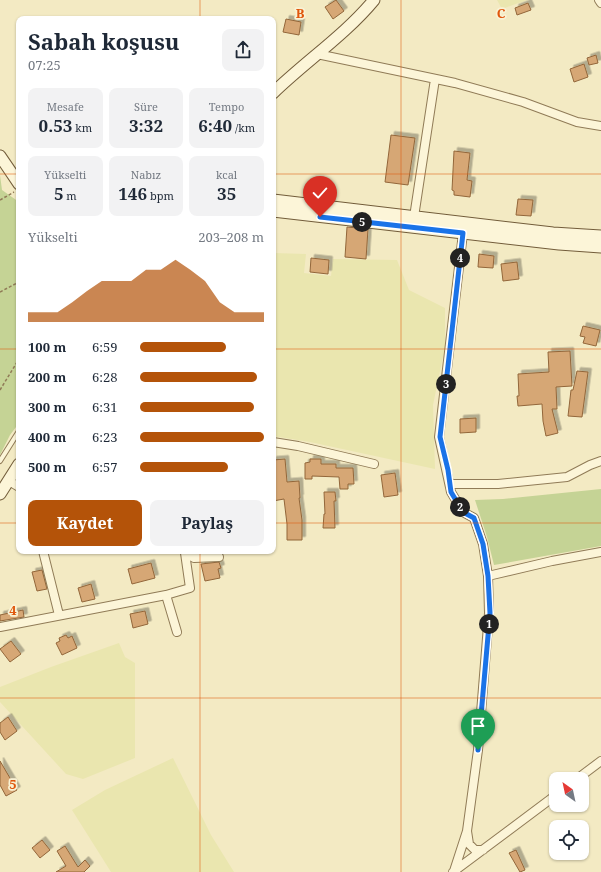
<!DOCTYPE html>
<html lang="tr">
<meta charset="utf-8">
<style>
body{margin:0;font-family:"Noto Serif",serif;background:#f2f2f3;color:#1f2937;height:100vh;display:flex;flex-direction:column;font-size:15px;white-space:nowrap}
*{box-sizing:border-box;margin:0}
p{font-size:13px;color:#747a83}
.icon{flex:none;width:22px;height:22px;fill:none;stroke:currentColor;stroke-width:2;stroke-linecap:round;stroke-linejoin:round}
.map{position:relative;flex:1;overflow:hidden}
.sheet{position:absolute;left:16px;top:16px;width:260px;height:538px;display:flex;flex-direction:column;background:#fff;border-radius:8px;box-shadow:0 1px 3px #0004}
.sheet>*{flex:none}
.needle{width:26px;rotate:327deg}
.tools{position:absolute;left:549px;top:772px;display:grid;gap:8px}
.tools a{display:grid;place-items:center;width:40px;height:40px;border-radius:8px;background:#fff;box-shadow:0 1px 3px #0004;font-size:20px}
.pin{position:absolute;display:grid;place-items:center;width:34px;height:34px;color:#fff;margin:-41px -17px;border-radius:50% 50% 50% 0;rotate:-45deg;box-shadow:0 0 4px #0007}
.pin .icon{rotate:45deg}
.km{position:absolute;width:20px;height:20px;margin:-10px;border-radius:50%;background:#222;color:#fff;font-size:11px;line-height:20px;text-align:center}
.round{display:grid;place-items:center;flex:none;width:42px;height:42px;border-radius:8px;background:#f2f2f3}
.overview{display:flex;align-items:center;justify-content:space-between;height:68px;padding:0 12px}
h1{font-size:22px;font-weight:700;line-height:30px}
.stats{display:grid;grid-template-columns:repeat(3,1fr);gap:6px;height:68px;padding:4px 12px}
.stats div{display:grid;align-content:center;border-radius:8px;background:#f2f2f3;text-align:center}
.stats b{font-size:17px;font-weight:700}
.stats small{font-size:11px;font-weight:400}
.stats p{font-size:11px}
.chart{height:112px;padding:8px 12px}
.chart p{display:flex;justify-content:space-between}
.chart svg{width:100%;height:72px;margin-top:4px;fill:#b45309;opacity:.7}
.primary-button{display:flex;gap:8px;margin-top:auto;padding:8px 12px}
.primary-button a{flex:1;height:46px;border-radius:8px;background:#b45309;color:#fff;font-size:16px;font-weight:700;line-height:46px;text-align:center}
.primary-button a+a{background:#f2f2f3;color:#1f2937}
ul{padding:0 12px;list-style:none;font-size:13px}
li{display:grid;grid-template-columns:64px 48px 1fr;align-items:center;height:30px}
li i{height:10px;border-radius:5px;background:#b45309}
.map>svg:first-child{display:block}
.farmland{fill:#eae6af}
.green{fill:#c5d395}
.building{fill:#d6a774;stroke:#92663a;filter:url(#shadow)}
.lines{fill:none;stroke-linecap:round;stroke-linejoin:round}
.lane-casing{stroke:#907b57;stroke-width:6}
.street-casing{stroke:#907b57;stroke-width:10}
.secondary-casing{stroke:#725c3a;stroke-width:13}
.path{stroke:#907b57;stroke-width:1.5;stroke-dasharray:3 2;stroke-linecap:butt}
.lane{stroke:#fcf5d8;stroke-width:4}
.street{stroke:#fcf5d8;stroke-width:8}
.secondary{stroke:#fcf5d8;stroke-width:11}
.route-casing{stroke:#fff;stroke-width:8}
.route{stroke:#1a73e8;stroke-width:5}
.grid{fill:none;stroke:#e0570d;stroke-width:1;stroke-opacity:0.55}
.grid-label{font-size:13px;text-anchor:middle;font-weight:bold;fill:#e0570d;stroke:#f9f2d4;stroke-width:3.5;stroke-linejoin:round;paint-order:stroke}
</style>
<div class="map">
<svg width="601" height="872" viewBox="0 0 601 872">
<defs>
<filter id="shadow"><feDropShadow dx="3.5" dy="-3.5" stdDeviation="0" flood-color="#0004"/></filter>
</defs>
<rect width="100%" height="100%" fill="#f3eac3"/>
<path class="farmland" d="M497 0H527L502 9Z
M273 253 306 254 304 273 331 276 333 259 397 260 409 290 445 308V347L433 405 435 469 310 442 273 436Z
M119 643 125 657 135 663V758L83 779 66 774 0 702V687L51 667Z
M173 758 211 835 234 872H111L72 810 105 790Z"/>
<path class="green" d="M0 175 2 190 19 202V423L10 435 0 455Z
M601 489V546L494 565 487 537 475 500 503 499Z"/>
<path class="building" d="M336 0 344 11 333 19 325 7Z
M528 3 531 10 517 15 515 8Z
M286 19 301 22 299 35 283 32Z
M596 55 598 63 589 65 587 58Z
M584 64 588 77 574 82 570 69Z
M391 135 415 138 408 185 385 182Z
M454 151 470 153 467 180 472 181 470 197 454 195V191L452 190Z
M518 199 533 200 531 216 516 215Z
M347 227 368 229 366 259 345 257Z
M479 254 494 256 493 268 478 267Z
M311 258 329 260 328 274 310 272Z
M517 262 519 279 503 281 501 264Z
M583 326 600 330 596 346 583 343 585 337 580 336Z
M570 351 572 386 556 387 557 409H552L558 433 546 436 543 421 542 404 518 406 517 396H519L518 374 549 372 548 352Z
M577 371 588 372 582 417 568 416 571 390H573Z
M476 418V432L460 433V419Z
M285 459 287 482 299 481 300 498H299L302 520V540H287V524L284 499 273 501V460Z
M310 459H321V464H336V468H353L354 484H348V489H340L339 477 312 476V479H305V463L310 462Z
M395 473 398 495 384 497 381 475Z
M324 492H335L336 501H334L335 528H323L324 514H325Z
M219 562 221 568 218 569 220 578 205 581 201 564Z
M151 563 155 578 132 584 128 569Z
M42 570 47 589 37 591 32 572Z
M91 584 95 599 82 602 78 588Z
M23 610 24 617 0 621V615Z
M145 611 148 624 133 628 130 614Z
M66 635 68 638 72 636 77 648 62 655 56 643 60 641 59 638Z
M11 641 21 654 10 662 0 649Z
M8 717 17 731 5 740 0 732V723Z
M0 761 17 790 6 796 0 785Z
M42 840 50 850 40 858 32 848Z
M65 846 78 867 85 860 90 866 84 872H56L66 866 57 851Z
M516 850 525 870 520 872 509 853Z"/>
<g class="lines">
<g class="lane-casing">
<path id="lane" d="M0 461 19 431"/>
</g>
<g class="street-casing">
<path id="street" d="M599 0 601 3
M317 54 455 83 523 102 577 122 601 126
M414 217 435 79
M463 233 439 437 451 492 463 512 474 518 483 544 488 576 489 613 478 750 467 831
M273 442 298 446 374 464
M9 481 19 487
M450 484H498L567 477 590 465 601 461
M43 551 59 615
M184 551 185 553 194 558 219 557
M488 576 552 561 601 552
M0 627 166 595
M177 632 166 595 190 588 185 553
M577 779 601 761
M454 871 467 831 469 844 475 850H483
M453 872 556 795"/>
</g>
<g class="secondary-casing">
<path id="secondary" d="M273 93C306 61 345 35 374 0
M0 156 19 184
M273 200 553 233 601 236
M273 211 559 244 601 247
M0 494 19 464"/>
</g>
<path class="path" d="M0 200 14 192
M0 292 19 282
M0 390 19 359"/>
<use href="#lane" class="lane"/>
<use href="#street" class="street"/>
<use href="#secondary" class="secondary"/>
</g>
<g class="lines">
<g class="route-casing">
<path id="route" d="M320 217 463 233 440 437 448 470 451 492 463 512 474 518 483 544 488 576 490 613 478 750"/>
</g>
<use href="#route" class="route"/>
</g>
<path class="grid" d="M200 0V19M401 0V872M0 174H19M273 174H601M0 349H19M273 349H601M0 523H19M273 523H601M200 551V872M0 698H601"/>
<g class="grid-label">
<text x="300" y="18">B</text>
<text x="501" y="18">C</text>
<text x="13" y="615">4</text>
<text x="13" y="789">5</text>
</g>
</svg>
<div class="tools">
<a><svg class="needle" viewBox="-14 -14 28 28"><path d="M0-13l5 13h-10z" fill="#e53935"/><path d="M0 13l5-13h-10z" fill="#747a83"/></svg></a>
<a><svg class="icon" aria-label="locate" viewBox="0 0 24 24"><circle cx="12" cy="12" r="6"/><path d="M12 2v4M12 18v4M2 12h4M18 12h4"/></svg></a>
</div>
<div class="pin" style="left:478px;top:750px;background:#1e9e55"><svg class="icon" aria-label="arrive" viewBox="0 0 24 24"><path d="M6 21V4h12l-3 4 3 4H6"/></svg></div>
<div class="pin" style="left:320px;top:217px;background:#d93025"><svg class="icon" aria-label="check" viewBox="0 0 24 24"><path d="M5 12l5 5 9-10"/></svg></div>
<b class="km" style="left:489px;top:624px">1</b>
<b class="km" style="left:460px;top:507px">2</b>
<b class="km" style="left:446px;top:384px">3</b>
<b class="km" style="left:460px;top:258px">4</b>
<b class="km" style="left:362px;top:222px">5</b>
<section class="sheet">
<div class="overview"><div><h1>Sabah koşusu</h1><p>07:25</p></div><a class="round"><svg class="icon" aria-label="share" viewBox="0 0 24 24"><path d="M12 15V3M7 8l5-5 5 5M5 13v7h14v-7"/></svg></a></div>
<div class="stats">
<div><p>Mesafe</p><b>0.53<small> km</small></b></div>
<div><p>Süre</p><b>3:32</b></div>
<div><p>Tempo</p><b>6:40<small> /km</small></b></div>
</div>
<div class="stats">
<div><p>Yükselti</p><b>5<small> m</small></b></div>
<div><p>Nabız</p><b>146<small> bpm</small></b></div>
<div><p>kcal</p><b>35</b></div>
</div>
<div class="chart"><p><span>Yükselti</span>203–208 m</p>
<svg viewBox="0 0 160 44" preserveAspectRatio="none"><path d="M0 44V38L10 38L20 38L30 32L40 25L50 19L60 19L70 19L80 12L90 12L100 6L110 12L120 19L130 32L140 38L150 38L160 38V44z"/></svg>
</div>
<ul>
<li><b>100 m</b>6:59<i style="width:69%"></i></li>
<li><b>200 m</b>6:28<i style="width:94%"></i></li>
<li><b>300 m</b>6:31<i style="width:92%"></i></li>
<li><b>400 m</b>6:23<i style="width:100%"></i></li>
<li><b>500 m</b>6:57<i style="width:71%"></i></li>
</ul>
<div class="primary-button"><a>Kaydet</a><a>Paylaş</a></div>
</section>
</div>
